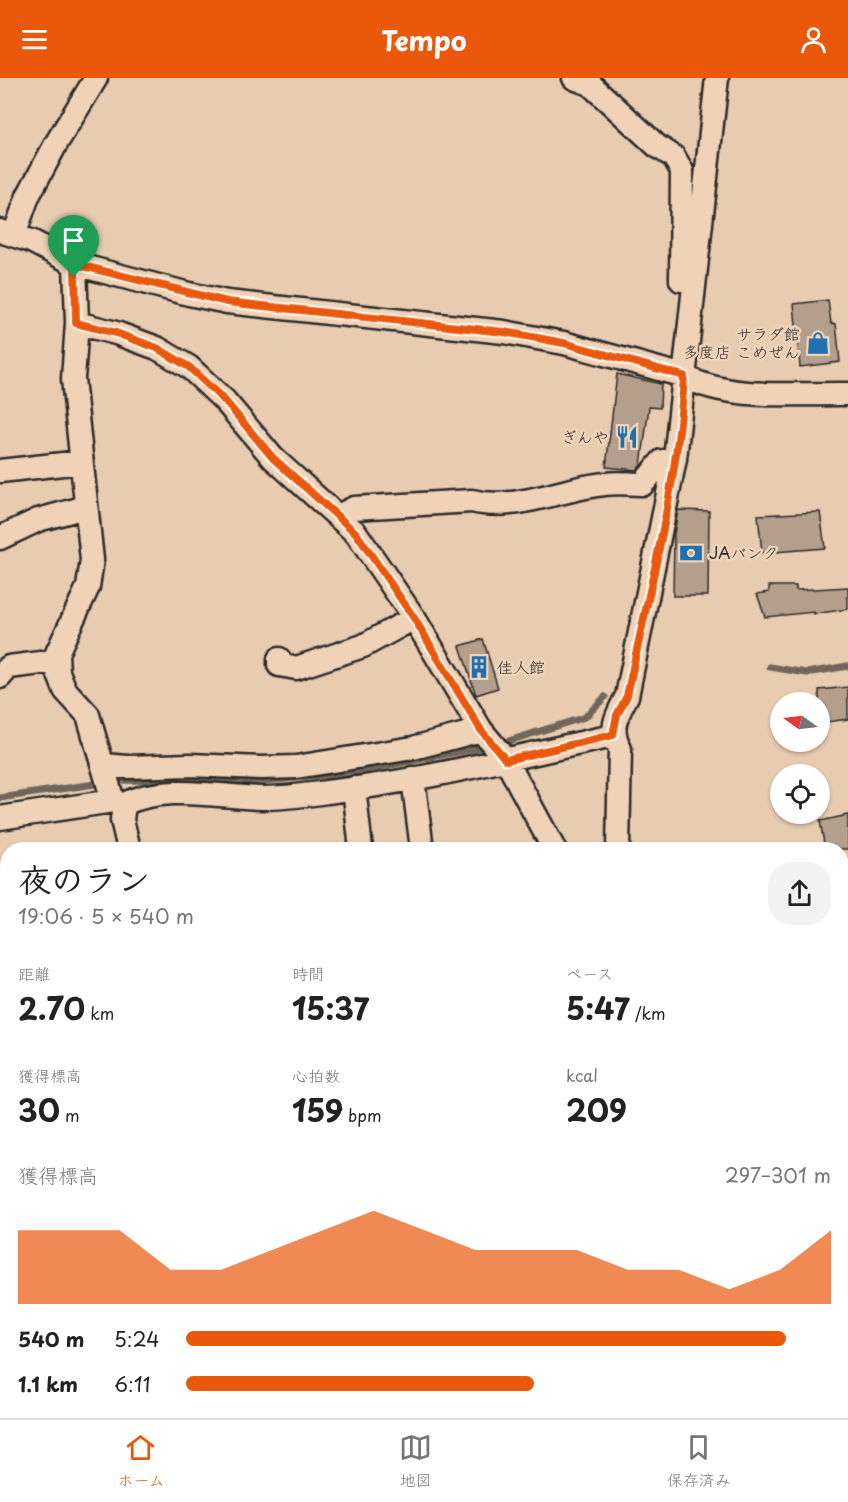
<!DOCTYPE html>
<html lang="ja">
<meta charset="utf-8">
<style>
body{margin:0;font-family:"Playpen Sans","Klee One",sans-serif;background:#f2f2f2;color:#222;height:100vh;display:flex;flex-direction:column;font-size:22px;white-space:nowrap}
*{box-sizing:border-box;margin:0}
p{font-size:20px;color:#767676}
.icon{flex:none;width:33px;height:33px;fill:none;stroke:currentColor;stroke-width:2;stroke-linecap:round;stroke-linejoin:round}
.map{position:relative;flex:1;overflow:hidden}
.drawer{position:absolute;left:0px;top:764px;width:849px;height:578px;display:flex;flex-direction:column;background:#fff;border-radius:24px 24px 0 0;box-shadow:0 2px 4px #0004}
.drawer>*{flex:none}
.needle{width:39px;rotate:284deg}
.tools{position:absolute;left:770px;top:614px;display:grid;gap:12px}
.tools a{display:grid;place-items:center;width:60px;height:60px;border-radius:50%;background:#fff;box-shadow:0 2px 4px #0004;font-size:30px}
.pin{position:absolute;display:grid;place-items:center;width:51px;height:51px;color:#fff;margin:-62px -26px;border-radius:50% 50% 50% 0;rotate:-45deg;box-shadow:0 0 6px #0007}
.pin .icon{rotate:45deg}
.round{display:grid;place-items:center;flex:none;width:63px;height:63px;border-radius:24px;background:#f2f2f2}
.head{display:flex;align-items:center;justify-content:space-between;height:102px;padding:0 18px}
h1{font-size:33px;font-weight:700;line-height:45px}
.stats{display:grid;grid-template-columns:repeat(3,1fr);gap:9px;height:102px;padding:6px 18px}
.stats div{display:grid;align-content:center}
.stats b{font-size:30px;font-weight:700}
.stats small{font-size:16px;font-weight:400}
.stats p{font-size:16px}
.chart{height:168px;padding:12px 18px}
.chart p{display:flex;justify-content:space-between}
.chart svg{width:100%;height:108px;margin-top:6px;fill:#ea580c;opacity:.7}
ul{padding:0 18px;list-style:none;font-size:20px}
li{display:grid;grid-template-columns:96px 72px 1fr;align-items:center;height:45px}
li i{height:15px;border-radius:8px;background:#ea580c}
header{display:flex;justify-content:space-between;align-items:center;height:78px;padding:0 18px;background:#ea580c;color:#fff;font-size:27px;font-weight:700}
.tabs{display:flex;justify-content:space-around;align-items:center;height:84px;border-top:2px solid #e0e0e0;background:#fff;font-size:16px;color:#767676}
.tabs a{display:grid;justify-items:center;gap:3px}
.tabs .on{color:#ea580c}
.map>svg:first-child{display:block}
.lines{fill:none;stroke-linecap:round;stroke-linejoin:round}
.stream{stroke:#6f665b;stroke-width:7}
.building{fill:#b39f8b;stroke:#2b2b2b;stroke-width:1.5}
.minor-casing{stroke:#2b2b2b;stroke-width:27}
.minor{stroke:#f0d3b6;stroke-width:22}
.route-casing{stroke:#fff;stroke-width:12}
.route{stroke:#ea580c;stroke-width:8}
.labels{text-anchor:middle;stroke-width:5;stroke-linejoin:round;paint-order:stroke}
.poi-label{font-size:16px;fill:#2b2b2b;stroke:#f0d3b6;text-anchor:end}
</style>
<header><svg class="icon" aria-label="menu" viewBox="0 0 24 24"><path d="M4 6h16M4 12h16M4 18h16"/></svg>Tempo<svg class="icon" aria-label="person" viewBox="0 0 24 24"><circle cx="12" cy="8" r="4"/><path d="M4 21q1-7 8-7t8 7"/></svg></header>
<div class="map">
<svg width="848" height="1340" viewBox="0 0 848 1340">
<rect width="100%" height="100%" fill="#e8ccb0"/>
<filter id="ink" filterUnits="userSpaceOnUse"><feTurbulence type="fractalNoise" baseFrequency=".0167" numOctaves="2"/><feDisplacementMap in="SourceGraphic" scale="12" xChannelSelector="R" yChannelSelector="G"/><feConvolveMatrix kernelMatrix="1 2 1 2 8 2 1 2 1" color-interpolation-filters="sRGB"/></filter>
<g filter="url(#ink)">
<g class="lines">
<path class="stream" d="M770 589 807 595 848 588
M499 666 585 639 605 619
M0 720 122 702 262 703 345 696 488 668"/>
</g>
<path class="building" d="M828 222 831 245 836 246 840 284 800 289 794 226Z
M617 296 661 306 660 330 649 329 641 387 637 392 606 389Z
M678 432 709 433 708 518H673L674 456Z
M820 434 825 470 762 475 758 437Z
M769 508H796V512L848 509V531L814 536V534L765 539 757 516 769 514Z
M483 561 498 610 476 617 460 568Z
M848 609V641L819 645V612Z
M848 737V771H825L820 743Z"/>
<g class="lines">
<g class="minor-casing">
<path id="minor" d="M574 0 590 6 657 68 674 79 682 93 681 202
M0 153 31 163 75 186 189 216 227 224 504 254 564 265 684 298C728 323 798 315 848 316
M14 157 28 118 57 64 96 0
M75 186 77 245 116 255 157 270 189 289 225 323 273 380 356 455 414 540 481 652 506 682 554 771
M77 245 73 301 92 482 88 509 57 575 58 594 65 612 88 637 113 723
M0 393 81 384
M338 438 354 430 472 423C516 434 561 410 605 406 618 404 630 406 643 406L662 383 675 381
M0 460 38 442 86 429
M279 581V587L296 590 363 568 414 540
M0 599 9 589 57 583
M104 687 127 689 190 687 261 690 296 689 413 670 481 652
M413 700 422 771
M354 710 361 771
M124 726 122 742 129 771
M0 740 113 723 124 726C165 706 218 719 263 720 284 720 306 717 327 714 423 703 518 678 613 658
M618 771 620 671C609 649 616 639 627 618L675 381 717 0
M842 987H848
M842 1132H848
M282 1334 283 1340
M638 1334 639 1340
M315 1340 328 1334"/>
</g>
<use href="#minor" class="minor"/>
</g>
</g>
<g class="lines" filter="url(#ink)">
<g class="route-casing">
<path id="route" d="M75 186 227 224 504 254 564 265 684 298C678 406 649 512 627 618L617 637 613 657 506 682 481 652 414 540 356 455 273 380 225 323 189 289 157 270 116 255 76 245Z"/>
</g>
<use href="#route" class="route"/>
</g>
<defs>
<g id="shop-bare" transform="scale(1.8)"><path d="M-5-2.5h2.3a2.7 3.5 0 0 1 5.4 0H5L5.5 6h-11ZM-1.5-2.5h3a1.5 2.3 0 0 0-3 0Z" fill="#1f6fb2" stroke="#f0d3b6" stroke-width="2.5" paint-order="stroke"/></g>
<g id="restaurant-bare" transform="scale(1.8)"><path d="M-5-6h1v4h1v-4h1v4h1v-4h1v5L-1.5 .5V6h-2V.5L-5-1ZM5-6V6H3V1.5H1.5Q1.5-4 5-6Z" fill="#1f6fb2" stroke="#f0d3b6" stroke-width="2.5" paint-order="stroke"/></g>
<g id="bank-bare" transform="scale(1.8)"><path d="M-6-4H6V4H-6ZM0-2.3a2.3 2.3 0 1 0 0 4.6a2.3 2.3 0 1 0 0-4.6Z" fill="#1f6fb2" stroke="#f0d3b6" stroke-width="2.5" paint-order="stroke"/></g>
<g id="building-bare" transform="scale(1.8)"><path d="M-4-6H4V6H1V3H-1V6H-4ZM-2.5-4.3h1.7v1.8h-1.7ZM.8-4.3h1.7v1.8H.8ZM-2.5-1h1.7V.8h-1.7ZM.8-1h1.7V.8H.8Z" fill="#1f6fb2" stroke="#f0d3b6" stroke-width="2.5" paint-order="stroke"/></g>
</defs>
<g fill-rule="evenodd">
<use href="#shop-bare" x="818" y="265"/>
<use href="#restaurant-bare" x="627" y="359"/>
<use href="#bank-bare" x="691" y="475"/>
<use href="#building-bare" x="479" y="589"/>
</g>
<g class="labels">
<g class="poi-label">
<text x="800" y="262">サラダ館<tspan x="800" dy="18">多度店 こめぜん</tspan></text>
<text x="609" y="365">ぎんや</text>
<text x="709" y="481" text-anchor="start">JAバンク</text>
<text x="497" y="595" text-anchor="start">佳人館</text>
</g>
</g>
</svg>
<div class="tools">
<a><svg class="needle" viewBox="-14 -14 28 28"><path d="M0-13l5 13h-10z" fill="#e53935"/><path d="M0 13l5-13h-10z" fill="#767676"/></svg></a>
<a><svg class="icon" aria-label="locate" viewBox="0 0 24 24"><circle cx="12" cy="12" r="6"/><path d="M12 2v4M12 18v4M2 12h4M18 12h4"/></svg></a>
</div>
<div class="pin" style="left:74px;top:199px;background:#1e9e55"><svg class="icon" aria-label="arrive" viewBox="0 0 24 24"><path d="M6 21V4h12l-3 4 3 4H6"/></svg></div>
<section class="drawer">
<div class="head"><div><h1>夜のラン</h1><p>19:06 · 5 × 540 m</p></div><a class="round"><svg class="icon" aria-label="share" viewBox="0 0 24 24"><path d="M12 15V3M7 8l5-5 5 5M5 13v7h14v-7"/></svg></a></div>
<div class="stats">
<div><p>距離</p><b>2.70<small> km</small></b></div>
<div><p>時間</p><b>15:37</b></div>
<div><p>ペース</p><b>5:47<small> /km</small></b></div>
</div>
<div class="stats">
<div><p>獲得標高</p><b>30<small> m</small></b></div>
<div><p>心拍数</p><b>159<small> bpm</small></b></div>
<div><p>kcal</p><b>209</b></div>
</div>
<div class="chart"><p><span>獲得標高</span>297–301 m</p>
<svg viewBox="0 0 160 44" preserveAspectRatio="none"><path d="M0 44V14L10 14L20 14L30 30L40 30L50 22L60 14L70 6L80 14L90 22L100 22L110 22L120 30L130 30L140 38L150 30L160 14V44z"/></svg>
</div>
<ul>
<li><b>540 m</b>5:24<i style="width:93%"></i></li>
<li><b>1.1 km</b>6:11<i style="width:54%"></i></li>
</ul>
</section>
</div>
<nav class="tabs">
<a class="on"><svg class="icon" aria-label="home" viewBox="0 0 24 24"><path d="M3 11l9-7 9 7M6 9v11h12V9"/></svg>ホーム</a>
<a><svg class="icon" aria-label="map" viewBox="0 0 24 24"><path d="M3 6l6-2 6 2 6-2v14l-6 2-6-2-6 2zM9 4v14M15 6v14"/></svg>地図</a>
<a><svg class="icon" aria-label="saved" viewBox="0 0 24 24"><path d="M7 4h10v16l-5-4-5 4z"/></svg>保存済み</a>
</nav>
